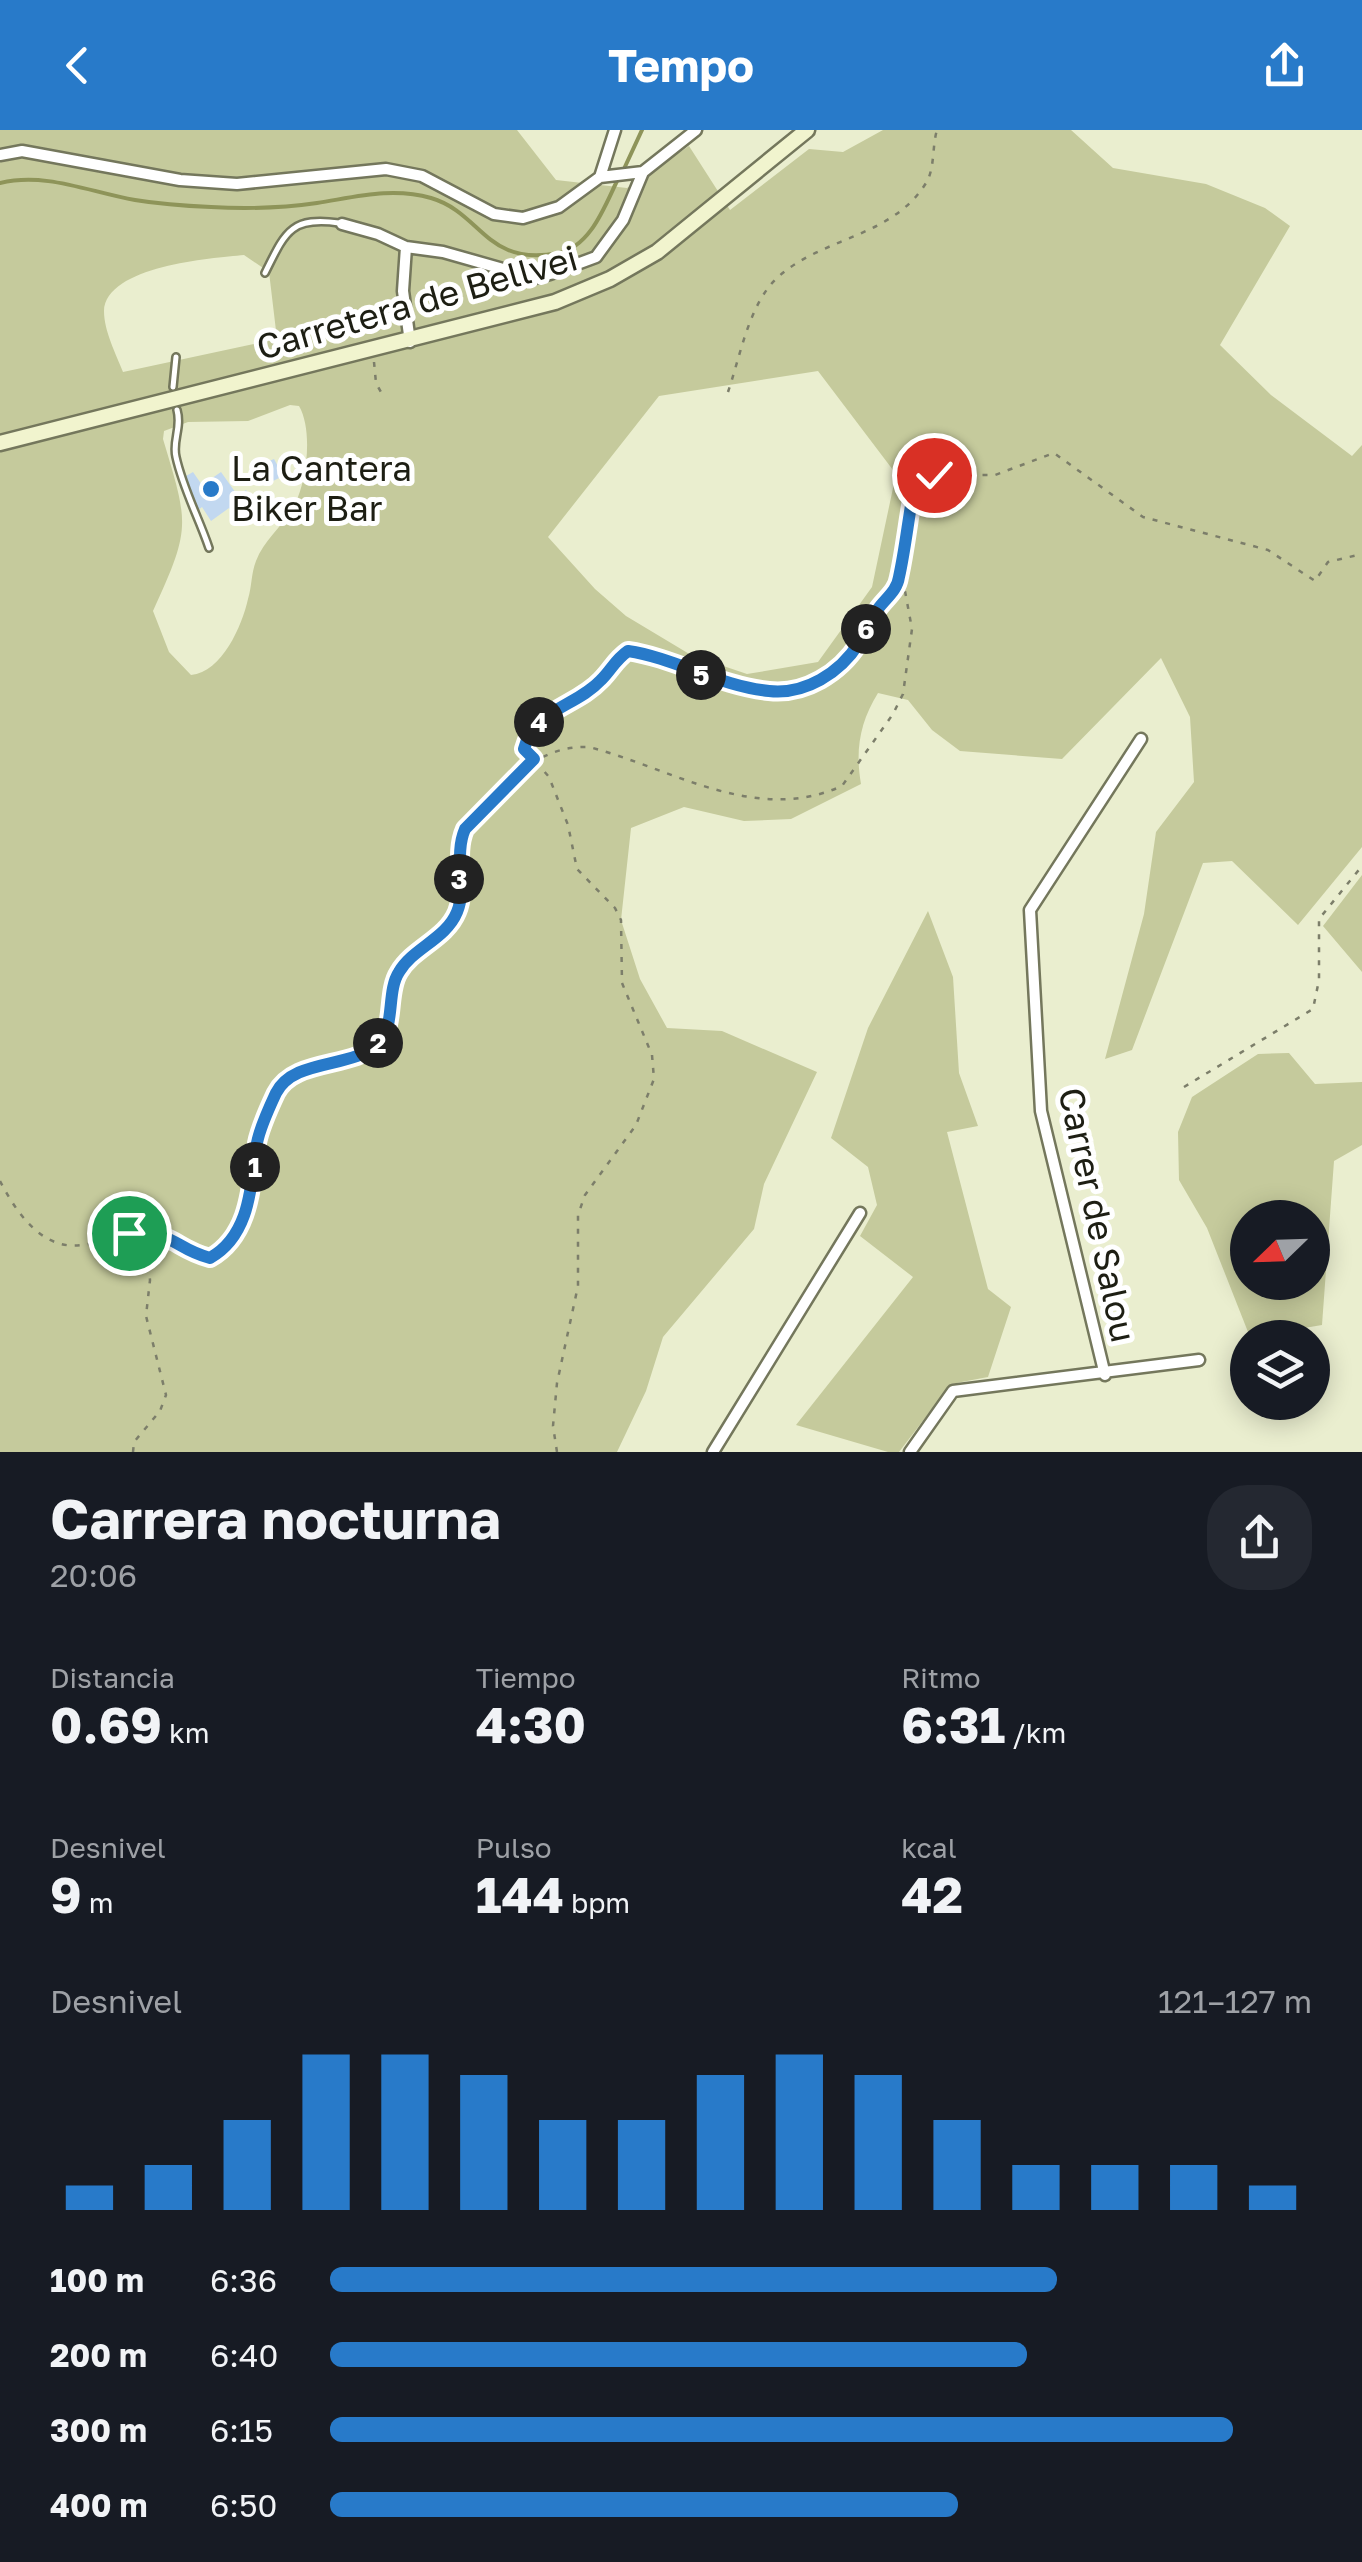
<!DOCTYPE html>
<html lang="es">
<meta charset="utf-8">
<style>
body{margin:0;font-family:"Golos Text",sans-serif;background:#242831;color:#f1f3f6;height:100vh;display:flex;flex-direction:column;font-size:38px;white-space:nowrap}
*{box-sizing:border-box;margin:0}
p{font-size:32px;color:#9ea1a6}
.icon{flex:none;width:55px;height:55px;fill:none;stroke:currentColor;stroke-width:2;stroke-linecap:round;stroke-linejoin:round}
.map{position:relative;height:1322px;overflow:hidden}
.side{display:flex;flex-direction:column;background:#171b24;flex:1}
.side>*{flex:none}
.needle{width:65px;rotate:247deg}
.controls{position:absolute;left:1230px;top:1070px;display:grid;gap:20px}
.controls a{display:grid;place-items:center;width:100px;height:100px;border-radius:50%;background:#171b24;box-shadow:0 5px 25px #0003;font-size:50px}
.pin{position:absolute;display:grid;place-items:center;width:85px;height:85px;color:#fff;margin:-42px;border:5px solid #fff;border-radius:50%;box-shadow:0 2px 10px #0007}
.km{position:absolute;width:50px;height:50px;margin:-25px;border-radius:50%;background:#222;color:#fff;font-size:28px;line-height:50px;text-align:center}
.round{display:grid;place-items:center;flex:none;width:105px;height:105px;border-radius:40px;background:#242831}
.headline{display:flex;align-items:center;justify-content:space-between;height:170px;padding:0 50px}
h1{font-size:55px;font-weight:700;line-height:75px}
.metrics{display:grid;grid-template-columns:repeat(3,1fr);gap:15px;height:170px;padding:10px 50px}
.metrics div{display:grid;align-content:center}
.metrics b{font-size:50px;font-weight:700}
.metrics small{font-size:28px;font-weight:400}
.metrics p{font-size:28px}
.chart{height:280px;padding:20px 50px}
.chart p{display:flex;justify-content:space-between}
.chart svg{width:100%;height:180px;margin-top:10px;stroke:#287ac9;stroke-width:6}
ul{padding:0 50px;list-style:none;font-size:32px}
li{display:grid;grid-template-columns:160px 120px 1fr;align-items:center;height:75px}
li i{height:25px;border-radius:12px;background:#287ac9}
header{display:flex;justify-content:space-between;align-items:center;height:130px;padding:0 50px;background:#287ac9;color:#fff;font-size:45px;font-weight:700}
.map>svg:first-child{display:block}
.green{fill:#c5ca9c;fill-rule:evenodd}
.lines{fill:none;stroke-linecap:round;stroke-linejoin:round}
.stream{stroke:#8e9459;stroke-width:4}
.building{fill:#c2d8f0}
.lane-casing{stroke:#74775c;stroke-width:10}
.street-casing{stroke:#74775c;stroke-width:15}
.secondary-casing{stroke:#74775c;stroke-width:19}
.path{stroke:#7c7e6a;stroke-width:2.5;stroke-dasharray:5 8;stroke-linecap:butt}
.lane{stroke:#fff;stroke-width:5}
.street{stroke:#fff;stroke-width:10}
.secondary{stroke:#f1f4ce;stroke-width:14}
.route-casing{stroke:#fff;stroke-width:20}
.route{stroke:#287ac9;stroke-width:12}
.poi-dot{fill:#287ac9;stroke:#fff;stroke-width:4}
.labels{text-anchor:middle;stroke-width:10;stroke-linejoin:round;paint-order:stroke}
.street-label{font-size:35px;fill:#1d1e13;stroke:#fff}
.poi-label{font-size:35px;fill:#1d1e13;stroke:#fff;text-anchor:start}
</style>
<header><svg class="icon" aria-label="back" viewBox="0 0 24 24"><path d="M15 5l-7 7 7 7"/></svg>Tempo<svg class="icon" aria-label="share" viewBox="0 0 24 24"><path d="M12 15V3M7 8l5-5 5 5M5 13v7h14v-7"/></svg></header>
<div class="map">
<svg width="1362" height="1322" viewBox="0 0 1362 1322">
<rect width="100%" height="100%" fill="#eaeecf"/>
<path class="green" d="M0 0H517L556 50 627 58 689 16 730 80 809 19 843 22 883 0H1071L1113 38 1206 54 1265 78 1290 96 1220 215 1271 265 1352 326 1362 315V717L1298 795 1232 731 1203 733 1132 920 1105 929 1144 784 1156 702 1194 652 1190 587 1161 528 1062 629 960 621 932 600 908 570 878 563C860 592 855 620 861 654L791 689 744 691 684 677 631 698 621 790 640 849 667 898 722 901 817 942 764 1054 754 1099 663 1207 646 1261 617 1322H0ZM244 125 269 142 277 209 123 242C116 224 104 201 104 181 106 136 211 128 244 125ZM818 241 896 344 872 457 818 532 747 544 691 525 626 486 595 459 548 407 659 266ZM290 275 299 276C313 300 307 350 295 374 284 395 264 410 256 431 251 444 252 456 248 469 242 496 222 542 191 545L169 522 153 481C191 398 189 395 163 309L164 301 188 292 248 291Z
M1362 745V842L1323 796Z
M928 781 953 847 959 943 978 996 947 1002 988 1159 1011 1177 988 1247 951 1254 899 1322H888L796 1295 913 1147 860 1106 877 1075 868 1037 831 1008 868 898Z
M1289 923 1315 954 1362 952V1015L1334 1031 1322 1195 1250 1207 1207 1098 1179 1050 1178 1002 1192 967 1258 924ZM1248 1088H1312V1152H1248Z"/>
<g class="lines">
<path class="stream" d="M623 41 642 0
M0 53C46 42 89 62 135 70 159 74 186 76 211 77 246 79 282 78 317 73 356 67 392 57 431 68 482 83 486 137 558 123 591 117 605 75 618 49"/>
</g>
<path class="building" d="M274 329 283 346 271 352 262 334Z
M193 342 202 355 221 342 238 366 246 360 253 372 234 384 229 378 211 391 202 377 197 381 186 346Z"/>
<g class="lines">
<g class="lane-casing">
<path id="lane" d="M265 143C285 103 290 86 339 93
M173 257 176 227
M177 280C182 298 172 311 176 327 183 359 199 388 209 418"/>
</g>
<g class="street-casing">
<path id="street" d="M0 25 22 21 180 50 237 54 386 39 422 46 494 84 523 88 559 77 600 47 643 42 696 0
M600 47 615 0
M342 94 378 104 406 117 403 161 410 212
M406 117 443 122 535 148 550 144 596 127 623 90 643 42
M1105 1245 1041 981 1030 780 1141 609
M713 1322 860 1083
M910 1322 953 1261 1199 1230"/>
</g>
<g class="secondary-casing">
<path id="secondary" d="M0 313 555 172 610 149 657 122 807 0"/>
</g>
<path class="path" d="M374 232 376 253 382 264
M728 262C740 227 749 174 777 148 821 107 892 108 926 53 935 39 932 16 937 0
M1184 957 1313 879 1319 850V789L1362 736
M0 1051C16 1082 42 1121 82 1115 107 1112 128 1103 152 1102
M133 1322 134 1312 160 1281 166 1265 146 1186 150 1150 146 1110 154 1102C175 1108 189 1122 210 1128 250 1106 251 1053 257 1013 260 997 269 978 276 963 294 928 351 939 378 914 396 897 386 862 399 842 414 818 446 809 457 782 468 756 453 727 465 699 502 661 531 615 589 617 671 638 755 695 842 656L893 584 903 564 912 499 900 434 913 363 920 352 934 345H995L1054 323 1143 387 1268 420 1315 451 1328 432 1362 424
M557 1322 553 1296 557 1253 578 1156V1085L585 1065 636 995 654 949 652 925 622 853 621 790 615 778 577 739 568 695 549 647 525 619C534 579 576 576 601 550 611 539 615 530 628 521 652 525 670 536 693 543 783 572 825 574 873 486 881 472 893 463 899 448"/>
<use href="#lane" class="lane"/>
<use href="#street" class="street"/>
<use href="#secondary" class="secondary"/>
</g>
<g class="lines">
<g class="route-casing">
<path id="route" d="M129 1103C177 1102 173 1118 210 1128 251 1105 251 1054 257 1013 260 997 269 978 276 963 294 928 351 939 378 914 396 897 386 862 399 842 413 818 446 809 457 782 468 756 453 727 465 699L534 629 524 619C534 579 576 577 601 550 612 539 615 530 628 521 675 528 719 556 769 561 805 565 840 543 859 513 866 502 870 489 878 479 886 468 897 461 899 447 905 420 908 391 913 364L920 352 934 345"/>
</g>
<use href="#route" class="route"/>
</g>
<circle class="poi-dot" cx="211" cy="359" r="10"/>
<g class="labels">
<g class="street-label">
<text transform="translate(417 173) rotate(-16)" y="12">Carretera de Bellvei</text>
<text transform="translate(1097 1085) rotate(78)" y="12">Carrer de Salou</text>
</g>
<g class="poi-label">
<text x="231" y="351">La Cantera<tspan x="231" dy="40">Biker Bar</tspan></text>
</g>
</g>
</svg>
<div class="controls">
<a><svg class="needle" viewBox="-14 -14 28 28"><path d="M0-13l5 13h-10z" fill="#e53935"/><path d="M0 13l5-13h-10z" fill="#9ea1a6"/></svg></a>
<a><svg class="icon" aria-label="layers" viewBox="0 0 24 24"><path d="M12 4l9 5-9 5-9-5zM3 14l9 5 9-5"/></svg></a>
</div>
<div class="pin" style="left:129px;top:1103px;background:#1e9e55"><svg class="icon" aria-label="arrive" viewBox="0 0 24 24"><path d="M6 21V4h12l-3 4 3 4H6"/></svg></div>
<div class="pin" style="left:934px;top:345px;background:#d93025"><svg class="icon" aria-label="check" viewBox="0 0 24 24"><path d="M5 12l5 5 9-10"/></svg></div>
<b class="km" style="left:255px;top:1037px">1</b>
<b class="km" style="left:378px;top:913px">2</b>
<b class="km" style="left:459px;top:749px">3</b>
<b class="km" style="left:539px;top:592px">4</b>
<b class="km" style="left:701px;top:545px">5</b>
<b class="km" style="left:866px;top:499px">6</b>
</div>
<section class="side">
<div class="headline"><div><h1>Carrera nocturna</h1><p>20:06</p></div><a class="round"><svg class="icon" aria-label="share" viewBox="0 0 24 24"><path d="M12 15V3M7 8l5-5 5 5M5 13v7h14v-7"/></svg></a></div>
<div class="metrics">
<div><p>Distancia</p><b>0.69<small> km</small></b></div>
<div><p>Tiempo</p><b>4:30</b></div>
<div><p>Ritmo</p><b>6:31<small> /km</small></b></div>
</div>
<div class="metrics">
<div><p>Desnivel</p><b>9<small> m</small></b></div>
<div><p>Pulso</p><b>144<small> bpm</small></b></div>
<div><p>kcal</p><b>42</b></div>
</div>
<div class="chart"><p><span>Desnivel</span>121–127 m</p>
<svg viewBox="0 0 160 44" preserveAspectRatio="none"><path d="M5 44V38M15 44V33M25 44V22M35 44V6M45 44V6M55 44V11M65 44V22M75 44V22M85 44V11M95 44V6M105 44V11M115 44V22M125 44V33M135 44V33M145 44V33M155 44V38"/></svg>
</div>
<ul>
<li><b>100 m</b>6:36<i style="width:74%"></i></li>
<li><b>200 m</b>6:40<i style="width:71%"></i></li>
<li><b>300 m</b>6:15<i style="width:92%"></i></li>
<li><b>400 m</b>6:50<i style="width:64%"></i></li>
</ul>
</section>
